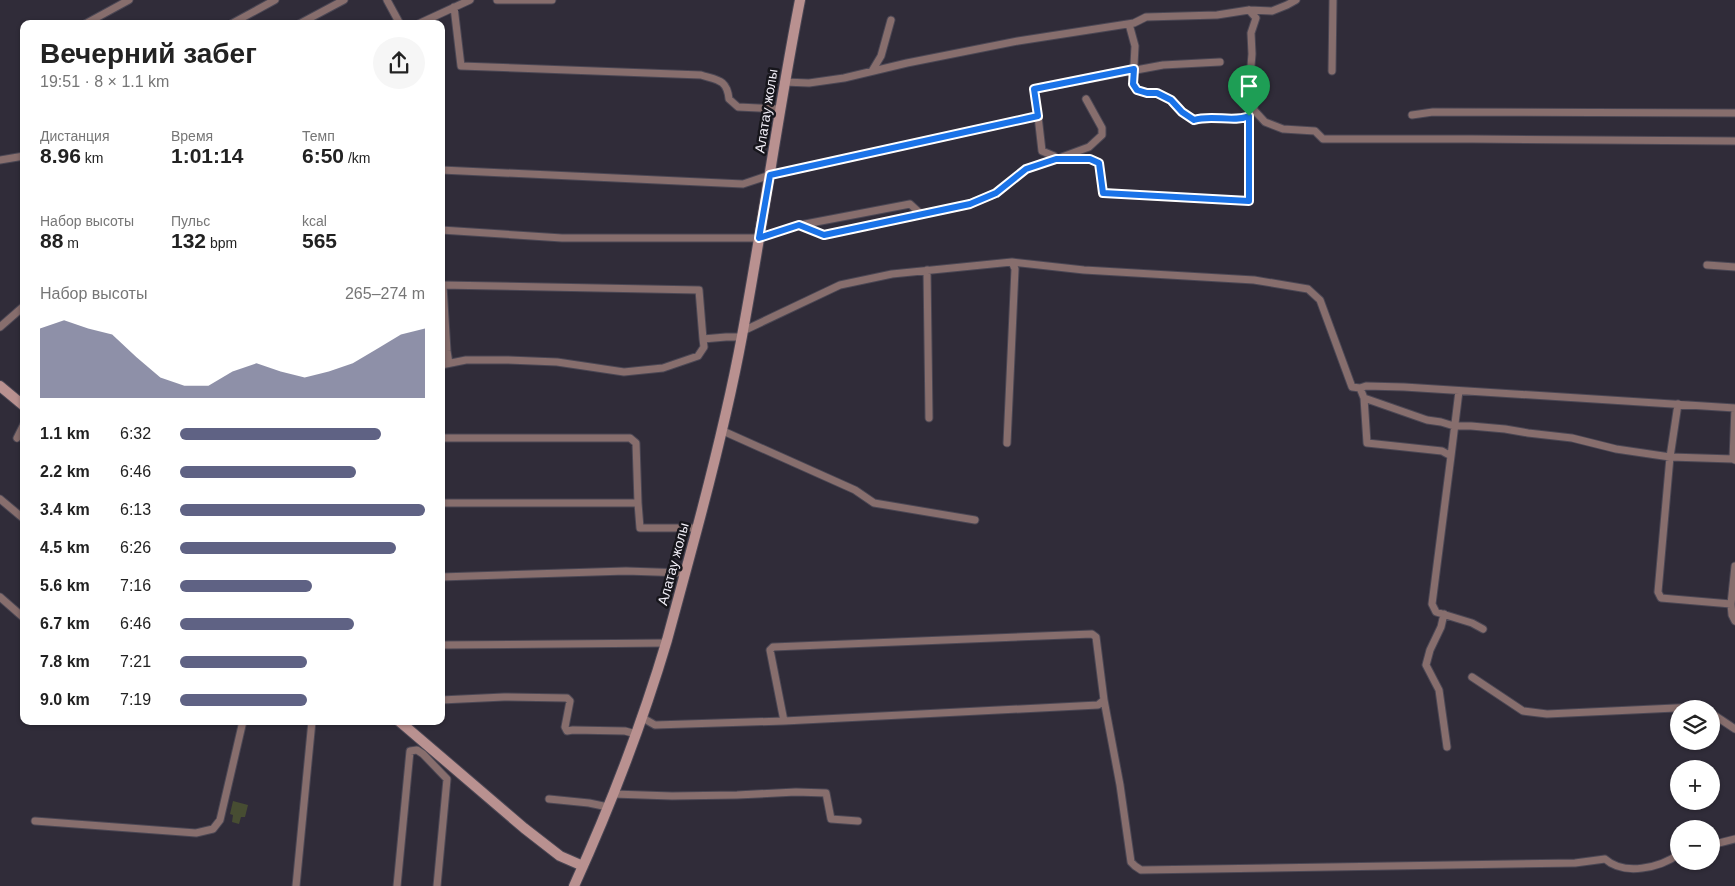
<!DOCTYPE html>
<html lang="ru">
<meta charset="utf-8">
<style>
body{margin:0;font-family:Helvetica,sans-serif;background:#f6f6f6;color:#222;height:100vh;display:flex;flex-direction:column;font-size:19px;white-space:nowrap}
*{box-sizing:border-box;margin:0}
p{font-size:16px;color:#767676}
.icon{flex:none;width:28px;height:28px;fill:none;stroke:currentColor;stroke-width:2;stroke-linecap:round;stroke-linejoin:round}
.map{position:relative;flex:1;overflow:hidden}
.sheet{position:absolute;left:20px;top:20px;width:425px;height:705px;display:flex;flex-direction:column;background:#fff;border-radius:10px;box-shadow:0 1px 4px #0004}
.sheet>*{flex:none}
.fabs{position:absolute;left:1670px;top:700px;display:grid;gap:10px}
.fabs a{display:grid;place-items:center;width:50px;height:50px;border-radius:50%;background:#fff;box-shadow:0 1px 4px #0004;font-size:25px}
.pin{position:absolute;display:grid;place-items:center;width:42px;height:42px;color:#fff;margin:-51px -21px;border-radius:50% 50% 50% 0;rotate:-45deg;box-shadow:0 0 5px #0007}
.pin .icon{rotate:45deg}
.round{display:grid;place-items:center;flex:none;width:52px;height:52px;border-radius:26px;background:#f6f6f6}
.head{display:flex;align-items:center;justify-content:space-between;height:85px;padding:0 20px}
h1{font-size:28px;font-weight:600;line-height:38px}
.stats{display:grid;grid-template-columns:repeat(3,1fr);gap:8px;height:85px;padding:5px 20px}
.stats div{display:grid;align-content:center}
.stats b{font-size:21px;font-weight:600}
.stats small{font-size:14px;font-weight:400}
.stats p{font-size:14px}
.chart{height:140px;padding:10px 20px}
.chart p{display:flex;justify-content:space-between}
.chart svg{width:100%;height:90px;margin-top:5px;fill:#5f6284;opacity:.7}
ul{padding:0 20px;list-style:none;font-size:16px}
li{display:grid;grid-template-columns:80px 60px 1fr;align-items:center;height:38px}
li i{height:12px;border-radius:6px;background:#5f6284}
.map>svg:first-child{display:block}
.green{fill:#474d32}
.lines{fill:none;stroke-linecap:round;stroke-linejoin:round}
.minor-casing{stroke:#4b4754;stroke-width:9}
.secondary-casing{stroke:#4b4754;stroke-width:12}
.minor{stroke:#876e6d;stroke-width:7}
.secondary{stroke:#b99190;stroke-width:10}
.route-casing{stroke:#fff;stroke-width:10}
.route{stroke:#1a73e8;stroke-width:6}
.labels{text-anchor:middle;stroke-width:5;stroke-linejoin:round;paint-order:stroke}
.street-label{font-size:14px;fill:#f2eff8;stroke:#17161c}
</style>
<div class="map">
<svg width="1735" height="886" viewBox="0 0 1735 886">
<rect width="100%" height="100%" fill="#302c39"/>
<path class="green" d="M233 801 248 805 245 817H241L239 824 232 822 233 815 230 814Z"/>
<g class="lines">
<g class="minor-casing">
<path id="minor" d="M387 0 400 24
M497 0H552
M454 7 461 66 701 75C717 80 727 79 729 99L738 107 779 109
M1249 10 1256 18 1251 33 1252 54 1251 66 1254 110 1265 122 1283 129 1315 131 1323 139H1472L1735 141
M85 24 129 0
M231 24 275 0
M299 24 344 0
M418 24 470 0
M1129 24 1135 46 1133 84 1137 90 1147 93H1157L1171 100 1182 112 1194 121C1212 114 1239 123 1250 114
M872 71 881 56 891 20
M1332 71 1333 0
M784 82 809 83 844 78 907 63 1018 41 1134 23 1146 17 1217 15 1249 10 1272 11 1287 5 1296 0
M1412 115 1433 112 1735 113
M1038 116 1034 89 1163 65 1220 62
M1062 157 1089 147 1102 135V128L1086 99
M1057 159H1090L1099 163 1103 193 1249 201V115
M0 160 24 156
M441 170 743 184 770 175 1038 116 1042 151 1054 156 1057 159 1026 169 996 193 970 204 824 235 799 225 759 238H562L441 230
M800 225 910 204 921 214
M1012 262 1084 270 1254 280 1308 289 1320 300 1352 387 1360 388 1366 386 1404 387 1735 408
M1707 265 1735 267
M927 270 929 418
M441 285 699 290 703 339
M443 286 447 351 449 363
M0 327 24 306
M743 331 840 285 892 274 1012 262 1015 269 1007 443
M441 365 466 360H508L557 362 624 372 663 368 698 356 704 347 703 339 726 337H742
M1360 388 1364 398 1427 420 1441 422 1454 426H1471L1505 429 1528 433 1572 438 1616 449 1670 457 1658 592 1661 598 1731 604 1732 615 1735 621
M1364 398 1367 443 1442 451 1451 456 1432 604 1436 612 1472 623 1483 629
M1678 404 1670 457 1733 459
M1735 408 1733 459 1735 460
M723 431 855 490 874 503 975 520
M17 438 24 424
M441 438H630L636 443 638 503
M1451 456 1459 391
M0 499 24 519
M441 503H638L640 528H697
M441 577 626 571 685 573
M0 597 24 618
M1731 604 1735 566
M1444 614 1441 627 1430 650 1426 665 1439 690 1447 747
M441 645 666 643
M1472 677 1523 711 1547 714 1697 707 1701 709
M441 700 504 697 567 698 570 701 565 727 567 731 573 730 625 731 636 734
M1104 700 1120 785 1131 862 1135 866 1141 870 1575 863 1605 859C1624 876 1660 868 1679 854
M1711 713 1735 729
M641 717 655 725 784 721 1098 705 1104 700 1096 637 1092 634 773 647 770 650 784 721
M613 794 672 796 737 795 796 792 826 793 831 819 858 821
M549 799 589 803 608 807
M35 821 196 833 213 829 220 820 243 721
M1711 845 1735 839
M296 886 312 721
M397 886 410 751 417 750 423 754 447 779 437 886"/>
</g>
<g class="secondary-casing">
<path id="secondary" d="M0 386 24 406
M399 721 524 828 560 856 583 866
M574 886C610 807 642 724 667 640 677 604 687 566 697 529 714 465 730 401 742 336 763 224 778 112 800 0"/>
</g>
<use href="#minor" class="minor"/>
<use href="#secondary" class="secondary"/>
</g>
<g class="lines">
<g class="route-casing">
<path id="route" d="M1134 69 1133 84 1137 90 1147 93H1157L1171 100 1182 112 1194 120C1212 114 1234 123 1249 116V201L1103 193 1099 163 1090 159H1056L1026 169 996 193 970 204 824 235 799 225 759 238 770 175 1038 116 1034 89Z"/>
</g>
<use href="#route" class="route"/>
</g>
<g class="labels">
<g class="street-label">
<text transform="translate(766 111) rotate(-81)" y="5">Алатау жолы</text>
<text transform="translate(673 564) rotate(-75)" y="5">Алатау жолы</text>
</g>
</g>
</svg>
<div class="fabs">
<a><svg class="icon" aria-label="layers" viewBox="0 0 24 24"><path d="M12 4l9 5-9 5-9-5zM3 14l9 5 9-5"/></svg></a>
<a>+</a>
<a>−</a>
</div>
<div class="pin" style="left:1249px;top:116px;background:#1e9e55"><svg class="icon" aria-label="arrive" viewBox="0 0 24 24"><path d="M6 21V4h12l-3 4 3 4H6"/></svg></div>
<section class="sheet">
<div class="head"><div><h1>Вечерний забег</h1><p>19:51 · 8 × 1.1 km</p></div><a class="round"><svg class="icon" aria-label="share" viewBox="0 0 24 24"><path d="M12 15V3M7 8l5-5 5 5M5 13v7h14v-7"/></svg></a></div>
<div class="stats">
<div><p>Дистанция</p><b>8.96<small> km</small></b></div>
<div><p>Время</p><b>1:01:14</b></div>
<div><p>Темп</p><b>6:50<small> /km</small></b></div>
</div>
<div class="stats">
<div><p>Набор высоты</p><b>88<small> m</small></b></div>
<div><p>Пульс</p><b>132<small> bpm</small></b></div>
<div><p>kcal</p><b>565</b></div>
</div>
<div class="chart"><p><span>Набор высоты</span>265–274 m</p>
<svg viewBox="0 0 160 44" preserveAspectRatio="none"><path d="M0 44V10L10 6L20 10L30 13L40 24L50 34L60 38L70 38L80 31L90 27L100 31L110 34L120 31L130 27L140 20L150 13L160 10V44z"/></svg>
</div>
<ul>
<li><b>1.1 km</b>6:32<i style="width:82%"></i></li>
<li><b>2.2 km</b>6:46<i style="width:72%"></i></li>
<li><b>3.4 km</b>6:13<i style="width:100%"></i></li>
<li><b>4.5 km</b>6:26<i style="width:88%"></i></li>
<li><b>5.6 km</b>7:16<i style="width:54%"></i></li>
<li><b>6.7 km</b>6:46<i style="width:71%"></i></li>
<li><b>7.8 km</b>7:21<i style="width:52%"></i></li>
<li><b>9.0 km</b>7:19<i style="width:52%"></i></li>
</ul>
</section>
</div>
